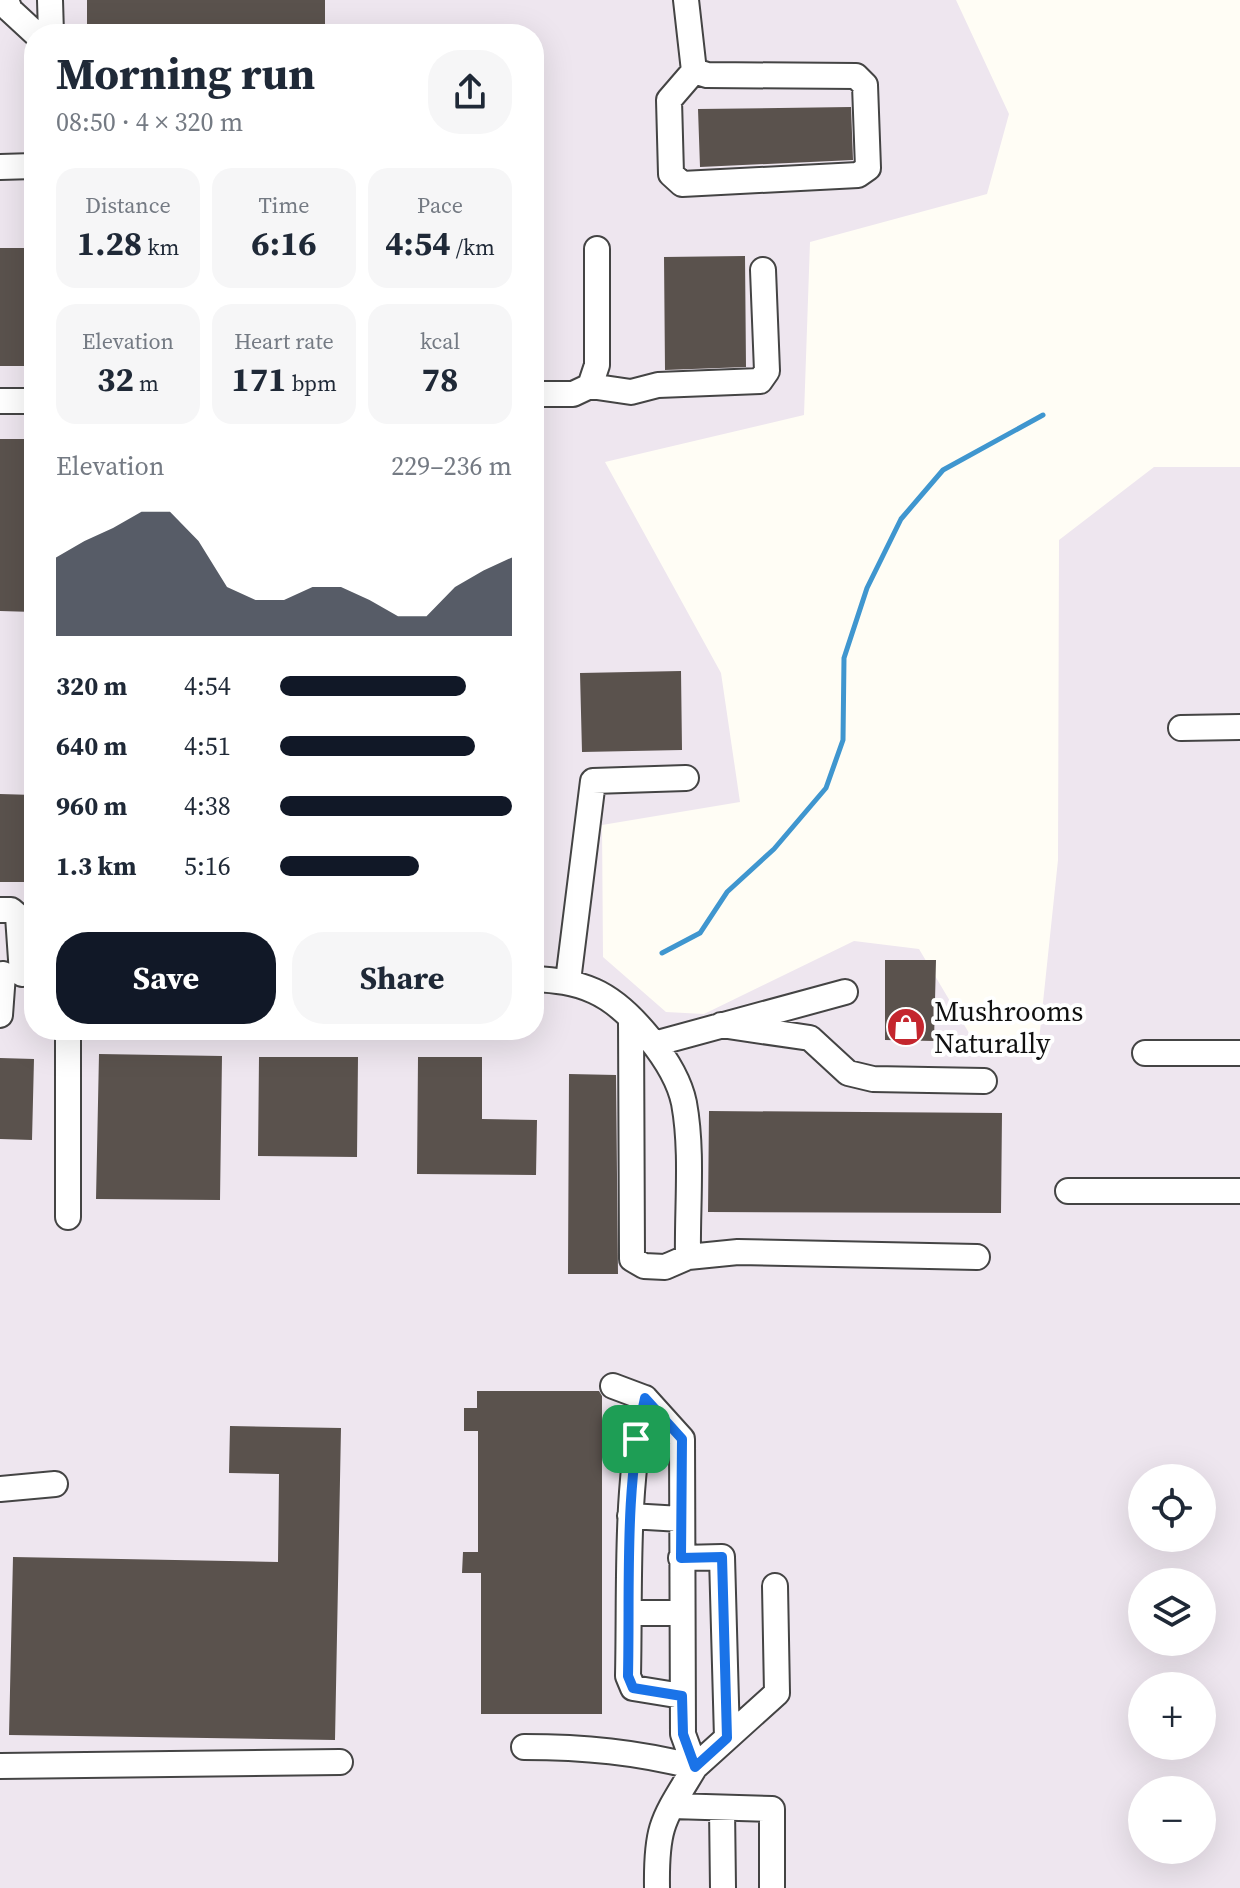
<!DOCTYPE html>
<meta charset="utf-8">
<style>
body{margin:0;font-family:"Source Serif 4",serif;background:#f6f6f7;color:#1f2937;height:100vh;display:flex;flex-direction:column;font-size:30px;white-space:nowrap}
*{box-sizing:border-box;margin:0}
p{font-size:26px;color:#747a83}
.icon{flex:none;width:44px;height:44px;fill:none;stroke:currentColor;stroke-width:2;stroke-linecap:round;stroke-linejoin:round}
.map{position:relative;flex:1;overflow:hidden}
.side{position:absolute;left:24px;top:24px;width:520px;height:1016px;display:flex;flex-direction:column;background:#fff;border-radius:32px;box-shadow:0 8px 32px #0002}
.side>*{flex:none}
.buttons{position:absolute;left:1128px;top:1464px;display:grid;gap:16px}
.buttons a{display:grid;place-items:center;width:88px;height:88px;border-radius:50%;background:#fff;box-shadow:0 8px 32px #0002;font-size:40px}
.pin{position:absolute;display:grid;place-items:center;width:68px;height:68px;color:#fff;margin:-34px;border-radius:16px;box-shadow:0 4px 12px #0006}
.round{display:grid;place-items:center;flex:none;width:84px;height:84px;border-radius:32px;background:#f6f6f7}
.headline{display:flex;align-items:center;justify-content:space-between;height:136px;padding:0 32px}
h1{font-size:44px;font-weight:700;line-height:60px}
.figures{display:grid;grid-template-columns:repeat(3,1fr);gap:12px;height:136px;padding:8px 32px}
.figures div{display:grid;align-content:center;border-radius:20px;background:#f6f6f7;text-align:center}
.figures b{font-size:34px;font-weight:700}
.figures small{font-size:22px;font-weight:400}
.figures p{font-size:22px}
.chart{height:224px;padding:16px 32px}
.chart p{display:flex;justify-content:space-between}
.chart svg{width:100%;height:144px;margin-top:8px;fill:#111827;opacity:.7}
.button{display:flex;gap:16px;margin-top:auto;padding:16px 32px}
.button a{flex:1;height:92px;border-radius:32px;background:#111827;color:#fff;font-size:32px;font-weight:700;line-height:92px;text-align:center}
.button a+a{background:#f6f6f7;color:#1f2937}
ul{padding:0 32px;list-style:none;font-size:26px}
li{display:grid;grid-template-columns:128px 96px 1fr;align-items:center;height:60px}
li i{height:20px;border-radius:10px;background:#111827}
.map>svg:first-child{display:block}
.industrial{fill:#eee6ef;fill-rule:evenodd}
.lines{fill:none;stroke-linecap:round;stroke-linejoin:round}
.stream{stroke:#3f96cf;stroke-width:5}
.building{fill:#5a524d}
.minor-casing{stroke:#444;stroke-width:28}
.minor{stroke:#fff;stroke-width:24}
.route-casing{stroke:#fff;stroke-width:16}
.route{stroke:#1a73e8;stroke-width:10}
.labels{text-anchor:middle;stroke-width:8;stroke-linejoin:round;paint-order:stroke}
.poi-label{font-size:28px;fill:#111;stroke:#fff;text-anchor:start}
</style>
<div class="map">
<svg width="1240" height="1888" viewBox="0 0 1240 1888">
<rect width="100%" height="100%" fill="#fffdf5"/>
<path class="industrial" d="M0 0H956L1009 114 987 194 810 242 804 415 605 462 721 673 740 802 602 825 603 957 666 1012 704 1014 854 941 919 949 969 1033 1038 1050 1058 860 1059 540 1154 467H1240V1888H0ZM34 34H534V1030H34ZM1142 1478H1202V1538H1142ZM1142 1582H1202V1642H1142ZM1142 1686H1202V1746H1142ZM1142 1790H1202V1850H1142Z"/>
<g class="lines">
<path class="stream" d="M662 953 700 933 727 892 774 849 826 788 843 740 844 658 867 588 901 519 943 470 1043 415"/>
</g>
<path class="building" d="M87 0H325V34H87Z
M851 107 853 160 700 167 698 109Z
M0 248H34V366H0Z
M745 256 746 367 665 370 664 257Z
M0 439H34V612L0 611Z
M681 671 682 750 582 752 580 673Z
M0 794 34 795V882H0Z
M885 960H936L934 1041 885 1040Z
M99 1054 222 1056 220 1200 96 1199Z
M259 1057H358L357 1157 258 1156Z
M418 1057H482V1119L537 1120 536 1175 417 1174Z
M0 1058 34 1059 32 1140 0 1139Z
M569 1074 616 1075 618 1274H568Z
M709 1111 1002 1113 1001 1213 708 1212Z
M477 1391H599L602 1396V1714H481V1573H462L463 1552H478V1431H464V1408H477Z
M230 1426 341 1428 335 1740 9 1735 13 1557 278 1562 279 1474 229 1473Z"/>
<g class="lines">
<g class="minor-casing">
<path id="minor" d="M6 0 10 10 36 34
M50 0 51 34
M686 0 694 71 669 100 671 174 682 184 858 175 868 168 865 85 856 76 707 75 694 71
M0 167 34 166
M590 386 631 392 658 385 760 381 767 371 763 270
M590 386 597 365V249
M534 394H573L590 386
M0 401H34
M1181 728 1240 727
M0 910H11L18 916 22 974
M534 979C555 980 574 982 594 991 630 1007 676 1064 684 1103 693 1152 687 1207 688 1257
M568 981 593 781 686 778
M0 1015 3 974
M631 1020 632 1259 644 1266 665 1267 688 1257 738 1252 977 1257
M721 1025 810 1038 848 1073 873 1079 984 1081
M68 1030V1217
M654 1044 845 992
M1145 1053H1240
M1068 1191H1240
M613 1386 645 1398 682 1439 683 1734 695 1767C663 1820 656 1825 657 1888
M645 1398C625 1489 630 1583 628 1676L633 1688 682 1696
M0 1489 55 1484
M630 1516 681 1519
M681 1558 722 1557 727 1738
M629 1613H681
M524 1747C584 1747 637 1752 695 1767L777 1693 775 1586
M0 1766 340 1762
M672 1806 772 1809V1888
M722 1808 723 1888"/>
</g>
<use href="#minor" class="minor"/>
</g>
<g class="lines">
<g class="route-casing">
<path id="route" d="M645 1398 682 1439 681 1558 722 1557 727 1738 695 1767 683 1734 682 1696 633 1688 628 1676C630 1583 624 1489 645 1398Z"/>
</g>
<use href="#route" class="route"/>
</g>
<defs>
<g id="shop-disc" transform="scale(2)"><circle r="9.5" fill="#c4262e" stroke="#fff"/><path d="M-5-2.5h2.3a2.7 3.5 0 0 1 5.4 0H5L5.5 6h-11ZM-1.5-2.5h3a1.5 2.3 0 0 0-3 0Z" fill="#fff"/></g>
</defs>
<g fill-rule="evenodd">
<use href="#shop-disc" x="906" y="1027"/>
</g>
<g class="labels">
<g class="poi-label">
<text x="934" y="1021">Mushrooms<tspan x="934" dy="32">Naturally</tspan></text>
</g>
</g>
</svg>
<div class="buttons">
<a><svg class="icon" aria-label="locate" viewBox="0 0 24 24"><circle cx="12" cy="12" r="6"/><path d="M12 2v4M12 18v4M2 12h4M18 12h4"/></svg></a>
<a><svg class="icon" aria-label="layers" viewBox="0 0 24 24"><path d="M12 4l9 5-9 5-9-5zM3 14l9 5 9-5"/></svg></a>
<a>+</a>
<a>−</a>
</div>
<div class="pin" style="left:636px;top:1439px;background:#1e9e55"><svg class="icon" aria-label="arrive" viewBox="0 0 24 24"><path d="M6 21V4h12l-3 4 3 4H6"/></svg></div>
<section class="side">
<div class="headline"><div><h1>Morning run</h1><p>08:50 · 4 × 320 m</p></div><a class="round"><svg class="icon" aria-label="share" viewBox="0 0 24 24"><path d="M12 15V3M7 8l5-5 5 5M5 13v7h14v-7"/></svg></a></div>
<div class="figures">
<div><p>Distance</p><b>1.28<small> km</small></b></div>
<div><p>Time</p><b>6:16</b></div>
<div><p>Pace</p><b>4:54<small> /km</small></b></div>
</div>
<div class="figures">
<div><p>Elevation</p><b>32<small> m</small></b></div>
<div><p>Heart rate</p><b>171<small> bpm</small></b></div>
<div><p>kcal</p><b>78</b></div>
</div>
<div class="chart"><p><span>Elevation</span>229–236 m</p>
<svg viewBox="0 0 160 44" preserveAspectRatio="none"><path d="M0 44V20L10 15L20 11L30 6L40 6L50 15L60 29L70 33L80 33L90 29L100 29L110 33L120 38L130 38L140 29L150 24L160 20V44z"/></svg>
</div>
<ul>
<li><b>320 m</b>4:54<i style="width:80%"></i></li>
<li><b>640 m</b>4:51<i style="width:84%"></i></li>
<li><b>960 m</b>4:38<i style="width:100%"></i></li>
<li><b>1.3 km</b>5:16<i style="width:60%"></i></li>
</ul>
<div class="button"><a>Save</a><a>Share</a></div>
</section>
</div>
